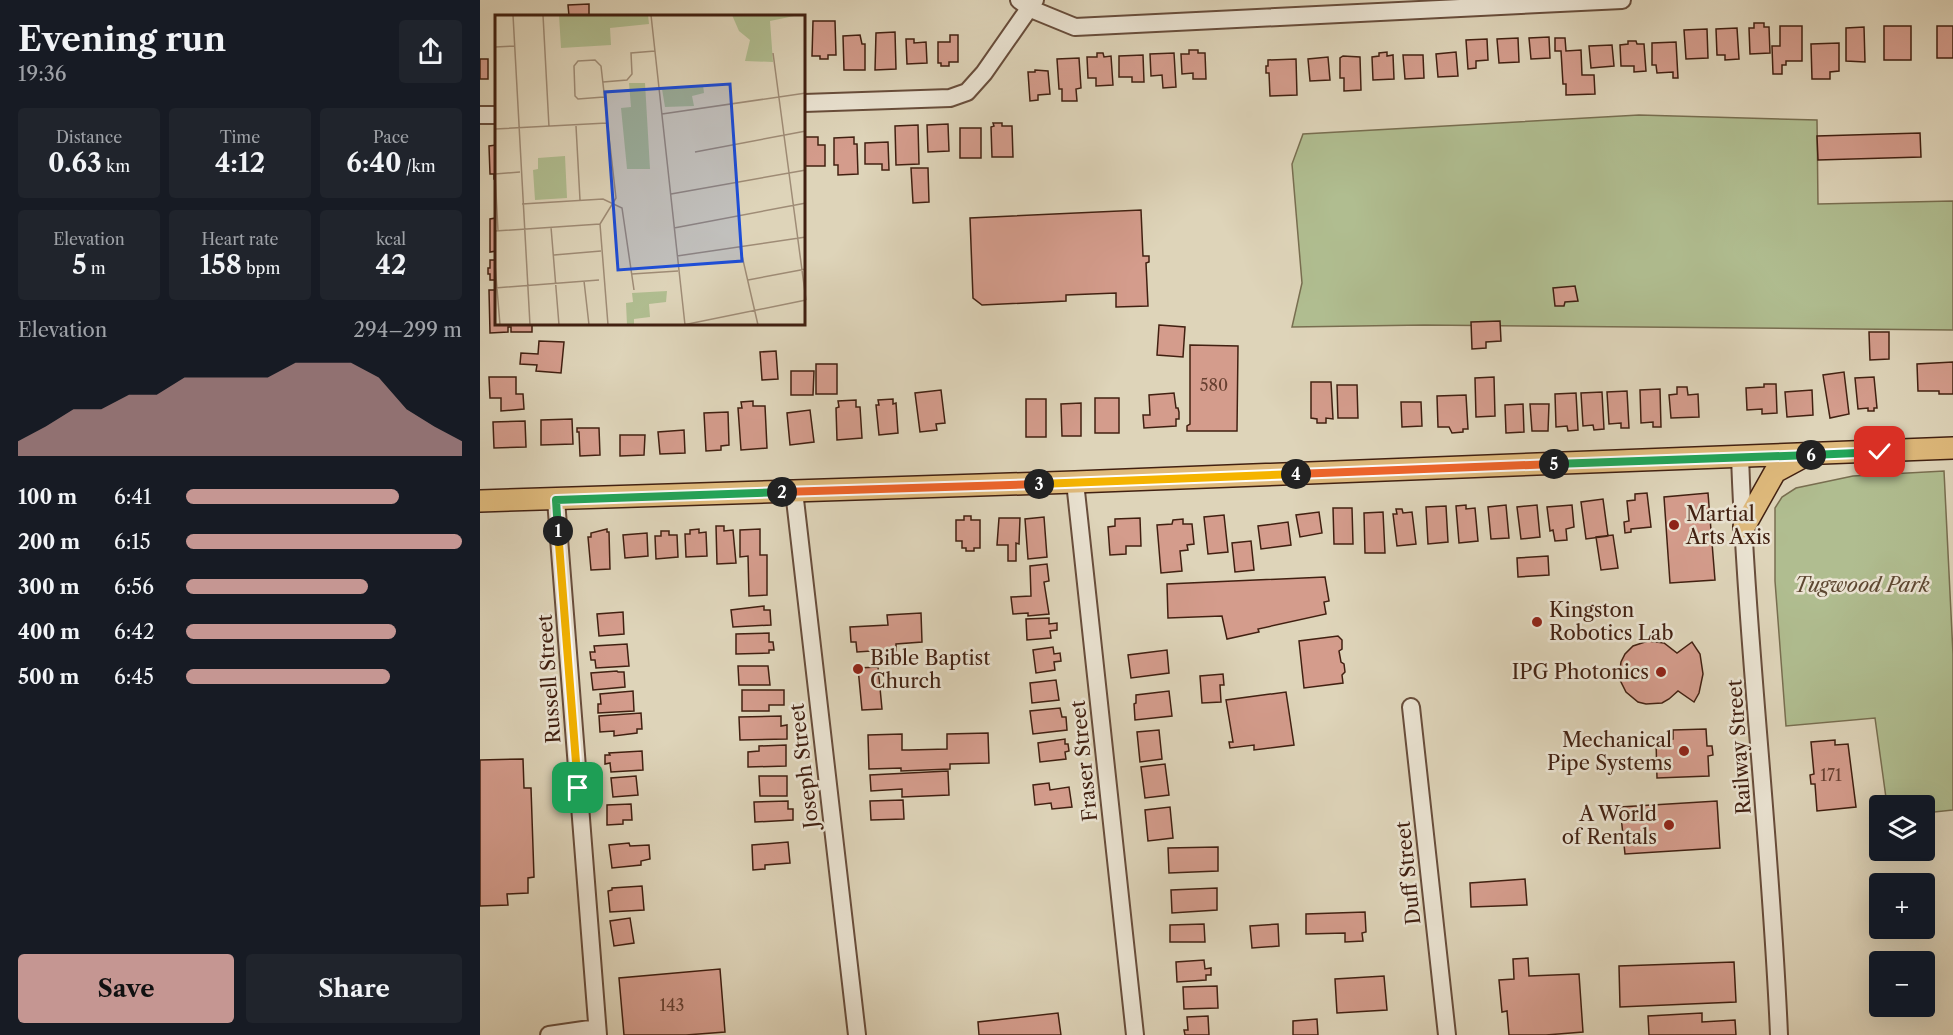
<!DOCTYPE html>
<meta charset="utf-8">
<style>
body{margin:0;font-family:"Libre Caslon Text",serif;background:#20242c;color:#f1f3f6;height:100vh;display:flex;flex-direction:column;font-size:22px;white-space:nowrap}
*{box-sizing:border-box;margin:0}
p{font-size:20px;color:#9ea1a6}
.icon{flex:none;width:33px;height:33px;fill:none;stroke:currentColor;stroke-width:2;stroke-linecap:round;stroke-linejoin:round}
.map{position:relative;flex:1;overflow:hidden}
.drawer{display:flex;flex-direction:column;background:#171b24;width:480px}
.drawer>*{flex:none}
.tools{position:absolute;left:1389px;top:795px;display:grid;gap:12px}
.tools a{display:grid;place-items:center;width:66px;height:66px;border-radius:6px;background:#171b24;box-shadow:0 6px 24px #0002;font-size:30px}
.pin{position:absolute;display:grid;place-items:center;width:51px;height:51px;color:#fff;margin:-26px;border-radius:12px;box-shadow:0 3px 9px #0006}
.km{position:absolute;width:30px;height:30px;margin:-15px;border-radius:50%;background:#222;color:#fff;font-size:16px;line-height:30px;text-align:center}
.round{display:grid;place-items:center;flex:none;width:63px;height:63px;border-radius:6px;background:#20242c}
.headline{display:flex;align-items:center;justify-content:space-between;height:102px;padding:0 18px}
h1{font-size:33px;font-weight:800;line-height:45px}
.stats{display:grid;grid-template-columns:repeat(3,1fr);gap:9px;height:102px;padding:6px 18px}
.stats div{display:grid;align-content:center;border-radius:6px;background:#20242c;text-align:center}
.stats b{font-size:26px;font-weight:800}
.stats small{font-size:16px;font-weight:400}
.stats p{font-size:16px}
.chart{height:168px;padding:12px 18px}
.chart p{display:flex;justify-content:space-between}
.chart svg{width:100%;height:108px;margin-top:6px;fill:#c59692;opacity:.7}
.action{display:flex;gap:12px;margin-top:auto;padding:12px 18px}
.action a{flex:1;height:69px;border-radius:6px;background:#c59692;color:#111;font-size:24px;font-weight:800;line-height:69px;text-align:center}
.action a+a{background:#20242c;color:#f1f3f6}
ul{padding:0 18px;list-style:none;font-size:20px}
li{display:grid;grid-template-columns:96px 72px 1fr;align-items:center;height:45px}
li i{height:15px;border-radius:8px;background:#c59692}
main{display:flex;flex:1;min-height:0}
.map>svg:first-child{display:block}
.green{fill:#b0bd90;stroke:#786e50;stroke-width:1.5}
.building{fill:#d49c8c;stroke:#412011;stroke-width:1.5}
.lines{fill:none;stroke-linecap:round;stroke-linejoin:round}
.minor-casing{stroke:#684d3b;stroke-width:20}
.major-casing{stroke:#412011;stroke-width:24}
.minor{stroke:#eae3d2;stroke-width:16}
.major{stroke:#dfba7c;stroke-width:21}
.split-1-casing{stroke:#fff;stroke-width:12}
.split-2-casing{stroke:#fff;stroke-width:12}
.split-3-casing{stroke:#fff;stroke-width:12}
.split-4-casing{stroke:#fff;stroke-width:12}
.split-5-casing{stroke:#fff;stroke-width:12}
.split-6-casing{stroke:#fff;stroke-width:12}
.split-7-casing{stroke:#fff;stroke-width:12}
.split-1{stroke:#f5b400;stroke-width:8}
.split-2{stroke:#22a559;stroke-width:8}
.split-3{stroke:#f0652b;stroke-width:8}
.split-4{stroke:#f5b400;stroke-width:8}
.split-5{stroke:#f0652b;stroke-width:8}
.split-6{stroke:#22a559;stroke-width:8}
.split-7{stroke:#22a559;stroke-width:8}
.poi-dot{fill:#8f2418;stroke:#eae3d2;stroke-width:2}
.labels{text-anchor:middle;stroke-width:5;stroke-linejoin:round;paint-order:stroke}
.number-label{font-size:16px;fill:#663f30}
.poi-label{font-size:20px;fill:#412011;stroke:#eae3d2;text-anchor:start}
.park-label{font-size:20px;font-style:italic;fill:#5d4731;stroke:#eae3d2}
.street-label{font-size:20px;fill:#412011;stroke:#eae3d2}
.inset-road{fill:none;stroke:#9f8c76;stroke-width:1.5}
.view{fill:#1d4ed8;fill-opacity:0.15;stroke:#1d4ed8;stroke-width:3}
.inset-edge{fill:none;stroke:#412011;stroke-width:3}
</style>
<main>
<section class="drawer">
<div class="headline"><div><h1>Evening run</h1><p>19:36</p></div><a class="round"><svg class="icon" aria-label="share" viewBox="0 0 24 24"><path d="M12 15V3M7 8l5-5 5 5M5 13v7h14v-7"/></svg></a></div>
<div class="stats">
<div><p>Distance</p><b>0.63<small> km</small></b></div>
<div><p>Time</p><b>4:12</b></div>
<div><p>Pace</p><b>6:40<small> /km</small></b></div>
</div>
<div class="stats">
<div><p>Elevation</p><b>5<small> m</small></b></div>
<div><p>Heart rate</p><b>158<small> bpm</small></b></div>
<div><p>kcal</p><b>42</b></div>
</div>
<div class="chart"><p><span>Elevation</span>294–299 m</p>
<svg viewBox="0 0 160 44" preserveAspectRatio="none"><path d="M0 44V38L10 32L20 25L30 25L40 19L50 19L60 12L70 12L80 12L90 12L100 6L110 6L120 6L130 12L140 25L150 32L160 38V44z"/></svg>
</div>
<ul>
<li><b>100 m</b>6:41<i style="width:77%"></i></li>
<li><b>200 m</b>6:15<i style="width:100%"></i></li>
<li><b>300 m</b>6:56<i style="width:66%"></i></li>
<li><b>400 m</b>6:42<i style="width:76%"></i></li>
<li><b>500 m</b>6:45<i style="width:74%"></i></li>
</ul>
<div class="action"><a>Save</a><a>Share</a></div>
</section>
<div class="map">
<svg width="1473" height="1035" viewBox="0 0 1473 1035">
<rect width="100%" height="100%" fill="#ded4b9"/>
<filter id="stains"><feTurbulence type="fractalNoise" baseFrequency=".00333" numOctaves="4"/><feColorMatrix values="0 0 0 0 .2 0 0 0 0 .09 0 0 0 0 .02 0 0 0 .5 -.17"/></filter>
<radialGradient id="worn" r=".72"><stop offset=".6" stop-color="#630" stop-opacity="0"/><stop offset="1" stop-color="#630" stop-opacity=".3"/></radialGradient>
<path class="green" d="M1159 115 1337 120 1338 204 1473 201V330L945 325 812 327 822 283 812 164 823 134Z
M1464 471 1473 654V810L1445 813 1444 806 1407 805 1395 718 1306 726 1295 581V508L1302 497 1316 488 1373 476Z"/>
<path class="building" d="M109 4V16H89L88 5Z
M333 21H355L356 55H348V59H340V56H332Z
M1274 23H1284V27H1289L1290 53 1270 54 1269 28H1274Z
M1300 26H1322V61H1306V65H1302V74H1293L1292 46H1300Z
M1404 26H1431V60H1404Z
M1457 26H1473V58H1457Z
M1384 27 1385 62 1366 61V28Z
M1257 28 1259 59 1245 60V55H1237L1236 29Z
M1227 29 1228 58 1206 59 1204 30Z
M415 32 416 69 395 70 396 33Z
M380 35 382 44H385V70H364L363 36Z
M470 35H478V62H469V66H461V63H458V42H470Z
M1069 37 1070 58 1051 59 1049 38Z
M1038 38 1039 62 1019 63 1017 39Z
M1075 38H1085L1086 51 1101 50 1102 75H1114L1115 94 1086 95V84H1083L1081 51H1075Z
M426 39H434V43L446 42 447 63 427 64Z
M1007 39 1008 60 996 61V68L988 69 986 40Z
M1148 41H1156L1157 44H1164L1166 71 1154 72V66H1141L1140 45 1148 44Z
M1196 42 1198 78H1193V72L1177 73 1176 65H1172V43Z
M1359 43V71L1350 72V79H1332L1331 44Z
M1132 45 1134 66 1111 68 1109 46Z
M709 50H718V53H725L726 79H713V73L702 74 701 54H709Z
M907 52V56L913 55 914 79 893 80 892 57 899 56V53Z
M976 52 978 76 958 77 956 54Z
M617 53H623L624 57 631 56 633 85 616 86V78H608L607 57H617Z
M694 53 696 87 683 88 682 75 671 76 670 54Z
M663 55 664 82H652V77H639V56Z
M923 55H943L944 78 925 79Z
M863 56 880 57 881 90 864 91V78H860V58Z
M848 57 850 80 830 81 828 59Z
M599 58 601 88 596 89 597 101H582V89H579L577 59Z
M0 59H8V79H0Z
M816 59 817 95 790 96 789 73H786V66H788V60Z
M555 70 568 71 570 94 558 95V100L550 101 548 72H555Z
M513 123H522V126H532L533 157H512L511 127 514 126Z
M468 124 469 151 448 152 447 125Z
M438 125 439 164 416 165 415 126Z
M480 128H501V158H480Z
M1440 133 1441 157 1338 160 1337 136Z
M324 137H338V145H345V166H324Z
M374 137V144H377L378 174 358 175V165H354V138Z
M408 142 409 170H402V164H385V143Z
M16 145V179H14V174H10L9 146Z
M431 168H448L449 202 433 203Z
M661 210 663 256H669V262L666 263 668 306 636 307V293L586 295V301L502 305 493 298 490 218Z
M16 218V251L10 252V219Z
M10 260H16V280H10V274H8V268H10Z
M1095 286 1098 301 1085 302 1084 306H1075L1073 288Z
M9 290H16V324H52V332H31V327H28V332L10 333Z
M1020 321 1021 341 1006 342V348L992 349 991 322Z
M679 325 705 327 703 357 677 355Z
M1389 332H1409V359L1390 360Z
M59 341 84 342 81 373 56 371 57 365 40 364 41 353 58 354Z
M710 345 758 346 757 431H707V426L710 424Z
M296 351 298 379 282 380 280 352Z
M1473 362V394H1459V391H1438L1437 364Z
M336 364H357V394H336Z
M311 371H334L333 395H311Z
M1364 372 1369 414 1350 418 1343 375Z
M9 377H36V394H43L44 409 21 411V398H10Z
M1014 377 1015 416 996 417 995 378Z
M1394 377 1397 408H1394V411H1388V408L1378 409 1375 378Z
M831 382H851L853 419 846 418V423H837V419L831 418Z
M1284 384H1296L1297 413 1282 414V409L1267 410 1266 388 1284 387Z
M857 385H877L878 418H858Z
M1197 387H1207L1208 395 1218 394 1219 417 1191 418 1189 395 1197 394Z
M1180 389 1181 427H1173V422L1161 423 1160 390Z
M461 390 465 423 456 424 457 430 440 432 435 393Z
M1332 390 1333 415 1307 417 1305 392Z
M1147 391 1149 428H1141V423L1129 424 1127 392Z
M1122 392 1124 429 1114 430 1113 425 1103 426 1101 393Z
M694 393 696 408H698L699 412V419H696V426L664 428 663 415H670L669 395Z
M1096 393 1098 430 1088 431 1087 426 1076 427 1075 394Z
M986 395 988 429H983V432L972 433 969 427H958L957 396Z
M615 398H639V433H615Z
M413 399V404L416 403 418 433 399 435 396 405H399L398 400Z
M546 399H566V437H546Z
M376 400V407H380L382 438 357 440 356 408 359 407 358 401Z
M273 401V406H285L287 448 261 450 258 408H262L261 402Z
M921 402H941L942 426 922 427Z
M601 403V436H582L581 404Z
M1043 404 1044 432 1026 433 1025 405Z
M1050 404H1069L1068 431H1052Z
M330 410 334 442 310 445 307 413Z
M248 412 249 445 241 446V450L226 451 224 413Z
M92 419 93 444 61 445V420Z
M45 421 46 447 14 448 13 422Z
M97 428H119L120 455 100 456 99 432H97Z
M204 430 205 453 180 454 178 432Z
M140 435H165L164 455 140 456Z
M1167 493 1171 527 1151 529V532L1145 533 1144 522 1149 521 1147 501 1155 500V494Z
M1228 493 1235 580 1190 583 1184 497Z
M1123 499 1128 536 1106 539 1101 502Z
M986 505V509L995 508 998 541 979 543 976 506Z
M1026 505 1029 538 1011 539 1008 507Z
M1057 505 1060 537 1041 539 1037 507Z
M1092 505 1094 527 1086 529 1087 540 1075 541 1073 530 1070 531 1067 507Z
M966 506 968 542 948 544 946 507Z
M853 508H872L873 544H854Z
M916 509H922L923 513 932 512 936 544 917 546 913 514H917Z
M839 512 842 533 820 537 816 515Z
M903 512 905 553H885L884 513Z
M744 515 748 552 728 554 724 517Z
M484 516H491V520H500V548H494V551H486V548H482V541H476V520H484Z
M564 517 567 557 548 559 545 519Z
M519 518H540L539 544 536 543V561H528V545H517Z
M660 518 661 546H646V554L630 555 628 527 635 526V519Z
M703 519V524H712L714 544 707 545 708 550 700 551 702 571 681 573 677 525 692 524 693 520Z
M808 522 811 545 781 549 778 526Z
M236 526H244V531L253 530 256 563 237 564Z
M127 529V532H129L130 569 111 570 108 537H111V533Z
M219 529V533L226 532 227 556 206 557 205 534H210V530Z
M280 529V555H287V595L269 596 268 556 260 557V530Z
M181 531H189V535H197L198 557 176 559 175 536H181Z
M167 533 168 556 145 558 143 535Z
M1133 535 1138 568 1121 570 1116 537Z
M771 541 774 570 755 572 752 543Z
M1068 556 1069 575 1038 577 1037 558Z
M567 564 569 581 564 582 569 614 548 616V613L533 614 531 597 551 596 550 566Z
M845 577 849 601 844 602 846 614 778 629 779 632 747 639 742 616 688 618 687 584Z
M284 606V610H290L291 625 253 627 251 610Z
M143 612 144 634 119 636 117 614Z
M441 613 442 642 416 644V653L406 654V650L377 652 376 642H371L370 627 408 625 407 615Z
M569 618V624L577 623V630L570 631 571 638 547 640 546 619Z
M289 633V642H293L294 650H289V653L256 654V634Z
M858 636 862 640V649L859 651 861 662 864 664 865 672 862 675 863 683 824 688 819 641Z
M1168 641 1184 643 1197 653 1212 642 1220 654 1223 674 1219 693 1214 702 1198 691 1189 699 1182 703 1166 704 1158 702 1146 692 1139 678 1141 662 1145 654 1153 646Z
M147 644 149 666 116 668 115 660H111L110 652H115L114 646Z
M573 647 574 654 580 653 581 661 574 662 575 670 556 673 553 650Z
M687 650 689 673 651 678 648 655Z
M258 666H288L290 685H259Z
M398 667 402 709 382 710 378 668Z
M137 671 138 672H144L145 687 113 690 111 673Z
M743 674 744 685H740L741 702 722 703 720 676Z
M576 680 579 700 552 703 550 683Z
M262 690H304V705H289V711H262Z
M153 691 154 711 118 713V704H121L120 694Z
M689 691 692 716 655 720 654 704 656 703V695Z
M806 692 814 745 774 750V745L750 748 749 742H753L746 700Z
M580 708 582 717H586L587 730 553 734 550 711Z
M161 713 162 729H157V733L134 736V731L120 732 119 716Z
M301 716V726L307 725V739L260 740 259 717Z
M1226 729 1227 746H1232L1233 755 1228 756 1229 776 1177 778 1176 740 1193 739V730Z
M679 730 682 759 660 762 657 732Z
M508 733 509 763 470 764V769L421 771V768L389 769 388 735 422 734V750H429L467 749V734Z
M585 739V744H588L589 751 585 752 586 759 560 762 558 743Z
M1355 740V745L1368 744 1376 807 1337 811 1335 784H1331L1330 775 1334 774 1331 742Z
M306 745V766L268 767V752L279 751V746Z
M162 751 163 770 131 772 130 763 125 764V755H130L129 753Z
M43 759 44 788H51L54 877 48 878V893L27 894 28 905 0 906V760Z
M685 764 689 795 665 798 661 767Z
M468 771 469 795 422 797V789L391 791 390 775Z
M156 776 158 795 133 797 131 778Z
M279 776H307V796H280Z
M569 783 570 790 589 787 592 807 572 809 571 803 555 805 553 785Z
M423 800 424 819 391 820 390 801Z
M308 801V809H313V820L275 822 274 802Z
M1237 801 1240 848 1145 854 1140 807Z
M151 804 152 820H143V824L127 825V805Z
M690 807 693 838 668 841 665 810Z
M308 842 310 863 285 865V869L273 870 272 845Z
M149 843 150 846 169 845 170 859 161 861V865L132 868 129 845Z
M738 847V871L689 873 688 848Z
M1045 879 1047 905 991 907 990 883Z
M162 886 164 910 130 912 128 891 132 890V888Z
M737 888V910L692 913 691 890Z
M885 912 886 932 882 933 883 941 865 942V933L826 934V914Z
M150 918 154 943 134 946 130 921Z
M724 924 725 942H690V925Z
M798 924 799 946 772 948 770 926Z
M1048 958 1049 976 1099 974 1103 1032 1066 1035H1029L1027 1011 1022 1012 1019 980 1034 979 1033 959Z
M724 960 725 969 731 968V975H726V980L697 982 696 962Z
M1254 962 1256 1002 1140 1007 1139 966Z
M240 969 245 1032 206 1035H144L139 978Z
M904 976 907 1010 857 1013 855 979Z
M737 986 738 1008 704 1009 703 987Z
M578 1013 581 1035H499L498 1022Z
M1222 1013V1022L1255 1020 1256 1035H1169L1168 1016Z
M728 1016 729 1035H705L704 1030H708L707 1017Z
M837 1019 838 1035H813V1021Z"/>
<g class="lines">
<g class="minor-casing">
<path id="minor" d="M539 0 551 9 595 27 1142 0
M324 103 470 98 487 92 504 73 555 0
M0 115H16
M1260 457C1267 650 1291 842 1299 1035
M595 482 655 1035
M314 491 377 1035
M76 500 118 1035
M931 707 967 1035
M69 1035 117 1028"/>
</g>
<g class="major-casing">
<path id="major" d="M0 501 595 482 1473 448
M1264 527 1295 472 1321 458"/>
</g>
<use href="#minor" class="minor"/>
<use href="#major" class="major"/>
</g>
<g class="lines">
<g class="split-1-casing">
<path id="split-1" d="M78 531 98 788"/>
</g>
<g class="split-2-casing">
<path id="split-2" d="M78 531 76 500 302 492"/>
</g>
<g class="split-3-casing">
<path id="split-3" d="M302 492 559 484"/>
</g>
<g class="split-4-casing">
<path id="split-4" d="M559 484 816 474"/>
</g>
<g class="split-5-casing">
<path id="split-5" d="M816 474 1074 464"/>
</g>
<g class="split-6-casing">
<path id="split-6" d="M1074 464 1331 455"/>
</g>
<g class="split-7-casing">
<path id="split-7" d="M1331 455 1400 452"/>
</g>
<use href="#split-1" class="split-1"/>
<use href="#split-2" class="split-2"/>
<use href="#split-3" class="split-3"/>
<use href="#split-4" class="split-4"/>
<use href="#split-5" class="split-5"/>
<use href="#split-6" class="split-6"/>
<use href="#split-7" class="split-7"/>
</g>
<g class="poi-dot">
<circle cx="1194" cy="525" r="6"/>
<circle cx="1057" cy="622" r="6"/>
<circle cx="378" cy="669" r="6"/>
<circle cx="1181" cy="672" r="6"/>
<circle cx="1204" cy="751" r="6"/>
<circle cx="1189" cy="825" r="6"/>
</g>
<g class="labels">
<g class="number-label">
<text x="734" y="391">580</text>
<text x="1351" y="781">171</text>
<text x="192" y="1011">143</text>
</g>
<g class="poi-label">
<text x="1206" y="521">Martial<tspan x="1206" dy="23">Arts Axis</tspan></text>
<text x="1069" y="617">Kingston<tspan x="1069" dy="23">Robotics Lab</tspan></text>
<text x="390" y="665">Bible Baptist<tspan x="390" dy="23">Church</tspan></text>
<text x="1169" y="679" text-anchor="end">IPG Photonics</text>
<text x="1192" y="747" text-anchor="end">Mechanical<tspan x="1192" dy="23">Pipe Systems</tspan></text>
<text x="1177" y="821" text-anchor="end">A World<tspan x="1177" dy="23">of Rentals</tspan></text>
</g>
<g class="park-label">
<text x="1382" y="592">Tugwood Park</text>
</g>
<g class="street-label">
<text transform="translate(69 679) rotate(-94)" y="7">Russell Street</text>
<text transform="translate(1259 747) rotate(-94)" y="7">Railway Street</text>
<text transform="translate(604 761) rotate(-96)" y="7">Fraser Street</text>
<text transform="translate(324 766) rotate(-97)" y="7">Joseph Street</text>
<text transform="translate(928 873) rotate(-96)" y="7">Duff Street</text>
</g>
</g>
<g transform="translate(15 15)">
<rect width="310" height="310" fill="#ded4b9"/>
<path d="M64 0H153L154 9 115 13 116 30 66 33ZM237 0H304L275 6 278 47 250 46 255 25 244 16ZM134 68H150L155 154H132L126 93 136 92ZM208 70 209 78 197 81 199 91 170 92 167 74ZM70 141 72 183 40 185 38 155 43 154V143ZM172 276 171 287 154 289 155 302 139 304V310H132L131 288 138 287 137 278Z" fill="#b0bd90"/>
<path class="inset-road" d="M18 0 35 310M48 0 54 112M156 0 190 310M0 32 19 31M278 38 311 285M108 67 132 65 137 59 136 38 160 36M109 82 83 84 80 81 79 51 83 46 100 45 106 51 121 183 105 209 113 310M167 99 311 78M81 111 85 185M0 114 112 108M200 137 311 116M0 159 3 216M0 159 25 157M176 179 311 155M27 189 108 184 127 193 139 275M56 212 64 310M179 213 311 188M0 216 105 209M245 232 263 310M59 240 106 236M182 241 311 222M0 249 5 310M137 259 183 256M253 265 311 254M89 266 94 310M0 273 104 265M188 310 311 285"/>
<path class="view" d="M235 69 247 246 123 255 110 77Z"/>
<rect width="310" height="310" class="inset-edge"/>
</g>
<rect width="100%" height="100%" filter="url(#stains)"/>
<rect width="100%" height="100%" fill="url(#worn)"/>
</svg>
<div class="tools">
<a><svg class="icon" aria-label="layers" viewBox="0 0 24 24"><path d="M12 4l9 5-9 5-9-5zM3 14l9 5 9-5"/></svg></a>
<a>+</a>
<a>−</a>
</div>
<div class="pin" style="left:98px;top:788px;background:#1e9e55"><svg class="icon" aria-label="arrive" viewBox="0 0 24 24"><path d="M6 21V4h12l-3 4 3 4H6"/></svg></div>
<div class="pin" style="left:1400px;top:452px;background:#d93025"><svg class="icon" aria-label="check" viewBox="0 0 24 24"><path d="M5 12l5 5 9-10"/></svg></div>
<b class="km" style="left:78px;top:531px">1</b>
<b class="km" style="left:302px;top:492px">2</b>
<b class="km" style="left:559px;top:484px">3</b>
<b class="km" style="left:816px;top:474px">4</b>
<b class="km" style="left:1074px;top:464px">5</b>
<b class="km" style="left:1331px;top:455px">6</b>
</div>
</main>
